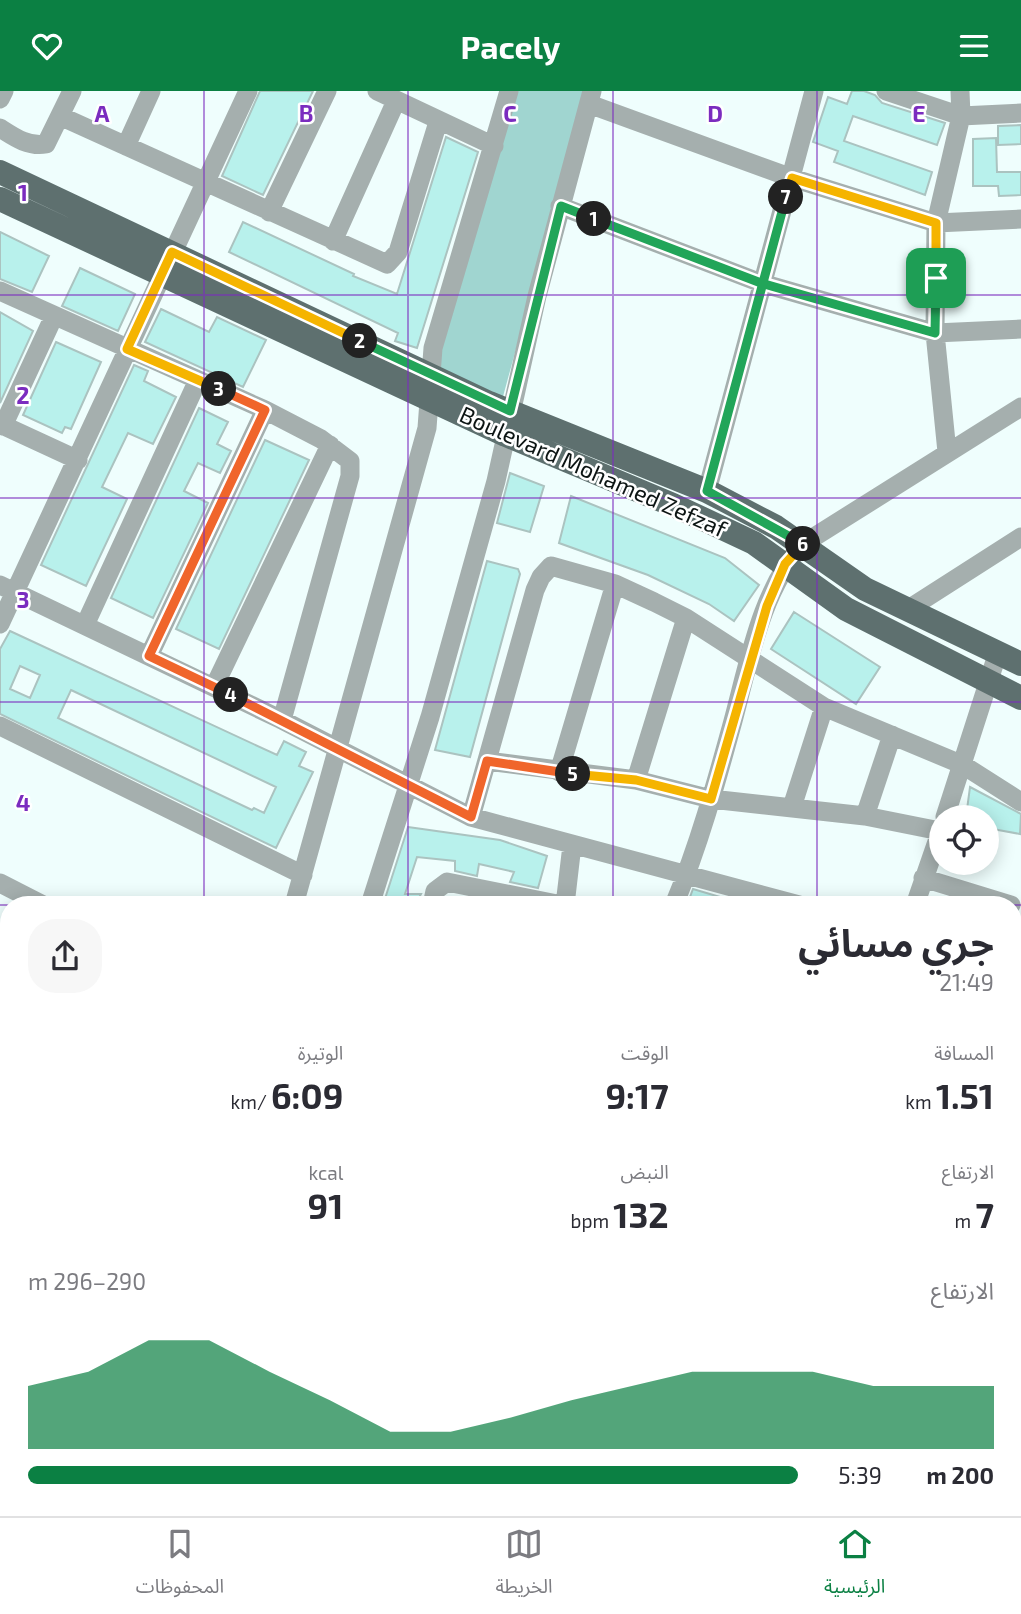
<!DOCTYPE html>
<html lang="ar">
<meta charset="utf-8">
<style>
body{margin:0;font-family:"Exo 2","Noto Sans Arabic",sans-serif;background:#f7f7f7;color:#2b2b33;direction:rtl;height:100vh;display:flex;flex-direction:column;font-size:26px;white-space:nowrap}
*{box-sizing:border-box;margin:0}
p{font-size:23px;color:#7c7c81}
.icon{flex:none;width:38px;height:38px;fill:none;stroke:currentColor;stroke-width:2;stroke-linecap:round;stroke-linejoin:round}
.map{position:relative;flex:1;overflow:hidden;direction:ltr}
.side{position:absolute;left:0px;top:805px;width:1022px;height:621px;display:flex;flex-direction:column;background:#fff;border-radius:28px 28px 0 0;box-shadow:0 4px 18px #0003;direction:rtl}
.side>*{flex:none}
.buttons{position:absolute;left:929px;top:714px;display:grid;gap:14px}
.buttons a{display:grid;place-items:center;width:70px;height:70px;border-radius:50%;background:#fff;box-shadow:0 4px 18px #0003;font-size:35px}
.pin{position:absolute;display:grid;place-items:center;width:60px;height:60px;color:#fff;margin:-30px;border-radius:14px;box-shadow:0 4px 10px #0006}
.km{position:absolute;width:35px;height:35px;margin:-18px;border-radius:50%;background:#222;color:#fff;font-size:19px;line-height:35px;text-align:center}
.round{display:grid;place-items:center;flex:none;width:74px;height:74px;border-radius:28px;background:#f7f7f7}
.summary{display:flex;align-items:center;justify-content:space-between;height:119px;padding:0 28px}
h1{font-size:38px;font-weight:700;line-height:52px}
.metrics{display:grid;grid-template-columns:repeat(3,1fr);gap:10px;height:119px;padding:7px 28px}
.metrics div{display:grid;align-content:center}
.metrics b{font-size:35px;font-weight:700}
.metrics small{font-size:19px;font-weight:400}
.metrics p{font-size:19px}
.chart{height:196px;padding:14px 28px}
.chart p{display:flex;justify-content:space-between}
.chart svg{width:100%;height:126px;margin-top:7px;fill:#0b8043;opacity:.7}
ul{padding:0 28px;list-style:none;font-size:23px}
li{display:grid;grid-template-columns:112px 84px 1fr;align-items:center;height:52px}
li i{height:18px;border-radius:9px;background:#0b8043}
header{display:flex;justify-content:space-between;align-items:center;height:91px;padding:0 28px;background:#0b8043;color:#fff;font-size:32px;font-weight:700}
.tabs{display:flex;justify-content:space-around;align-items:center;height:98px;border-top:2px solid #e1e1e2;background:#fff;font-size:19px;color:#7c7c81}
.tabs a{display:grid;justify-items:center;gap:4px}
.tabs .selected{color:#0b8043}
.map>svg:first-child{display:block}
.green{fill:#a0d5d0}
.building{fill:#b8f1ec;stroke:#abc3c0;stroke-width:2;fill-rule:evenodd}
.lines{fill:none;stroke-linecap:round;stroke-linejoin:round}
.minor{stroke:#a5afae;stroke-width:19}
.major{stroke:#5e706f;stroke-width:24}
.split-1-casing{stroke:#fff;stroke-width:14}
.split-2-casing{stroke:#fff;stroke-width:14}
.split-3-casing{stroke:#fff;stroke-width:14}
.split-4-casing{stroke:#fff;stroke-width:14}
.split-5-casing{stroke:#fff;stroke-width:14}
.split-6-casing{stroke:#fff;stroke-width:14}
.split-7-casing{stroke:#fff;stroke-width:14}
.split-8-casing{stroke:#fff;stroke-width:14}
.split-1{stroke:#22a559;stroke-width:9}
.split-2{stroke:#22a559;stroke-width:9}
.split-3{stroke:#f5b400;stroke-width:9}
.split-4{stroke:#f0652b;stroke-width:9}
.split-5{stroke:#f0652b;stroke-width:9}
.split-6{stroke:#f5b400;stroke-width:9}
.split-7{stroke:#22a559;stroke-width:9}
.split-8{stroke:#f5b400;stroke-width:9}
.grid{fill:none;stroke:#7b2cbf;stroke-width:2;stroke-opacity:0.55}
.labels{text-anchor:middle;stroke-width:5;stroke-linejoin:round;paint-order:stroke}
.street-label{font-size:23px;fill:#0c1413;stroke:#fff}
.grid-label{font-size:23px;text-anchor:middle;font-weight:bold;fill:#7b2cbf;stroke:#fff;stroke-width:5;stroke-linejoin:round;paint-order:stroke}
</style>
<header><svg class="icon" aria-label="menu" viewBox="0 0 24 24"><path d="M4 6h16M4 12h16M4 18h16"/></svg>Pacely<svg class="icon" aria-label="heart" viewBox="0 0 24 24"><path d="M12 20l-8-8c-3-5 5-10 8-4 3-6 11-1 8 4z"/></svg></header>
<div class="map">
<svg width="1021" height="1425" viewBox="0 0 1021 1425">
<rect width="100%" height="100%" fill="#effefd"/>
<path class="green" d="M503 0H586L501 313 426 279Z"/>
<path class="building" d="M260 0H313L263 104 222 85Z
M852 0H864L875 4 882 12 945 32 937 54 853 25 844 50 932 81 925 104 834 71 838 60 813 51 828 6 847 13Z
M1021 34V53L998 54V35Z
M446 46 478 61 417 257 395 250 398 242 229 161 243 131 354 183 353 185 397 203Z
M996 47 997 81H1021V104L999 105 998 95H973V48Z
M0 141 49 165 32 201 0 188Z
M80 177 135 203 118 240 62 215Z
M161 218 209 241 217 226 266 249 243 296 145 251Z
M0 221 33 240 0 312Z
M56 251 101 271 71 338 65 336 62 342 23 324Z
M134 274 148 280 144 290 176 306 153 353 128 342 102 396 127 408 86 495 41 474Z
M199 317 228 331 217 353 231 360 220 382 198 372 184 400 208 412 153 527 111 507Z
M265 349 309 369 219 558 176 538Z
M510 382 544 395 530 441 497 432Z
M571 405 725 467 759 494 734 530 709 513 648 484 559 452Z
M487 470 518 478 520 483 470 666 435 659Z
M794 521 880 576 856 613 771 558Z
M10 540 277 664 284 650 306 661 299 675 313 681 276 757 0 623V558ZM20 575 40 584 30 607 10 598ZM71 599 276 696 264 722 254 717 252 719 58 627Z
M970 696 1021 723 1020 743 987 737V726H966Z
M408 736 500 749 547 765 538 797 510 791 514 781 479 773 477 785 455 780V770L417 766 405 803H421L415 814H383Z
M693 798 737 811V814H687Z"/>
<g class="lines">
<path class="minor" d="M377 0 494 55
M886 0 961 25 1021 22
M0 8 4 0
M589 13 792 87 936 132 1021 128
M60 25 387 173 398 161 438 31
M0 37C14 46 28 56 46 53L72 0
M126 55 151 0
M560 115 761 192 935 242 1021 238
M269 121 327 0
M333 150 396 10
M0 200 265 319 321 348 350 370V385L282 629
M0 333 78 369
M3 335 54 225
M947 361 935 242 936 132 961 25 960 0
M707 400 814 0
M0 494 282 629 471 726 799 814
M907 519 1021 446
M0 533 248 0
M85 534 198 289
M149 565 265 319
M214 596 330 354
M0 635 303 784
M487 670 636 689 711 708 865 725 940 740
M559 681 615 493
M636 689 686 527
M792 716 824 616
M865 725 892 644
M471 726 535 499 541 486 551 475 615 493 654 511 686 527 824 616 963 674 1021 711
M945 726 998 561
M923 787 1011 814
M0 792 43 814
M294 814 427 337 433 257 509 0
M370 814 430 626 496 390 537 205 592 0
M432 814 435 800 447 791 562 814
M565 814 572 754
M674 814C699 754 716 692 733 630 749 571 761 499 803 453L1021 316
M915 814 942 736
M0 979 9 984
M1013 1064 1021 1106
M0 1161 9 1142
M0 1177 9 1181
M1013 1222 1021 1208
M1013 1254 1021 1257
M0 1408 9 1412
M20 1418 36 1425
M608 1418 615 1425
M636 1418 644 1425
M129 1425 131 1418
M200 1425 202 1418
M389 1425 391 1418
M541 1425 543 1418
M750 1425 751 1418"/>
<path class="major" d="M0 81 489 312 707 400 776 436 865 498 1021 573
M0 108 506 344 673 414 754 452 846 518 1021 607"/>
</g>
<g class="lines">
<g class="split-1-casing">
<path id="split-1" d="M594 128 761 192 935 242 936 187"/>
</g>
<g class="split-2-casing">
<path id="split-2" d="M360 250 510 320 561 115 594 128"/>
</g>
<g class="split-3-casing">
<path id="split-3" d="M219 298 127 258 172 161 360 250"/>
</g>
<g class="split-4-casing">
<path id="split-4" d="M219 298 265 319 149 565 231 604"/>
</g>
<g class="split-5-casing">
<path id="split-5" d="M231 604 471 726 487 670 573 683"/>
</g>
<g class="split-6-casing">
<path id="split-6" d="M573 683 636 689 711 708 767 515 785 473 803 453"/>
</g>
<g class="split-7-casing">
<path id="split-7" d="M786 106 707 400 803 453"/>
</g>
<g class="split-8-casing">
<path id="split-8" d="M786 106 792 87 936 132V187"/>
</g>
<use href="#split-1" class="split-1"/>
<use href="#split-2" class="split-2"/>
<use href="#split-3" class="split-3"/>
<use href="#split-4" class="split-4"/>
<use href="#split-5" class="split-5"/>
<use href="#split-6" class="split-6"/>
<use href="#split-7" class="split-7"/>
<use href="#split-8" class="split-8"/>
</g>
<path class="grid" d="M204 0V814M408 0V814M613 0V814M817 0V814M0 204H1021M0 407H1021M0 611H1021M0 814H9M1013 814H1021M0 1018H9M1013 1018H1021M0 1221H9M1013 1221H1021M204 1418V1425M408 1418V1425M613 1418V1425M817 1418V1425"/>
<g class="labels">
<g class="street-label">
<text transform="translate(593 381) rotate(24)" y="8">Boulevard Mohamed Zefzaf</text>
</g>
</g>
<g class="grid-label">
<text x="102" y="31">A</text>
<text x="306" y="31">B</text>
<text x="510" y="31">C</text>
<text x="715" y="31">D</text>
<text x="919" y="31">E</text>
<text x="23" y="110">1</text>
<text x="23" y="313">2</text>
<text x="23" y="517">3</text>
<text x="23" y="720">4</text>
</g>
</svg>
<div class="buttons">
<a><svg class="icon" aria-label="locate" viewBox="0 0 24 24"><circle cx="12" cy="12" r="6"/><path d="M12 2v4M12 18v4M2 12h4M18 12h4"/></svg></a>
</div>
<div class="pin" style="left:936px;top:187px;background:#1e9e55"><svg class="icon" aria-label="arrive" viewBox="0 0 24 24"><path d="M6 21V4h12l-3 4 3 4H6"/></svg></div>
<b class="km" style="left:594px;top:128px">1</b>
<b class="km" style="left:360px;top:250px">2</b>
<b class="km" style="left:219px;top:298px">3</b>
<b class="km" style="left:231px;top:604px">4</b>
<b class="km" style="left:573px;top:683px">5</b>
<b class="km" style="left:803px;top:453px">6</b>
<b class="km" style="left:786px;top:106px">7</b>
<section class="side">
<div class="summary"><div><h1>جري مسائي</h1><p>21:49</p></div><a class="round"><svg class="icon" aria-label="share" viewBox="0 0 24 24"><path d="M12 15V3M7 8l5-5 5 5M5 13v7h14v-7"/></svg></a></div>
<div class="metrics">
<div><p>المسافة</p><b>1.51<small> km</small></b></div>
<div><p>الوقت</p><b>9:17</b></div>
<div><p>الوتيرة</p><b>6:09<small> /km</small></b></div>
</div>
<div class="metrics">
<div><p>الارتفاع</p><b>7<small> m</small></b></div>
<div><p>النبض</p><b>132<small> bpm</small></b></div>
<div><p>kcal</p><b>91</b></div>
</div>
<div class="chart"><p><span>الارتفاع</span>290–296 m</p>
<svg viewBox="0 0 160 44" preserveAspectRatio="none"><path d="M0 44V22L10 17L20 6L30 6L40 17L50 27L60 38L70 38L80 33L90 27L100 22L110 17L120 17L130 17L140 22L150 22L160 22V44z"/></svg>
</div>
<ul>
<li><b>200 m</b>5:39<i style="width:100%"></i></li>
</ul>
</section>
</div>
<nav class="tabs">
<a class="selected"><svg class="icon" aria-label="home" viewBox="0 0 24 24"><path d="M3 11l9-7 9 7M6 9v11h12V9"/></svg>الرئيسية</a>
<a><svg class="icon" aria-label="map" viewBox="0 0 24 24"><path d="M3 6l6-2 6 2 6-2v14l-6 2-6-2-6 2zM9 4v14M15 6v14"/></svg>الخريطة</a>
<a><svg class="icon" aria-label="saved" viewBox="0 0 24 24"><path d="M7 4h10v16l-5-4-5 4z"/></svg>المحفوظات</a>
</nav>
